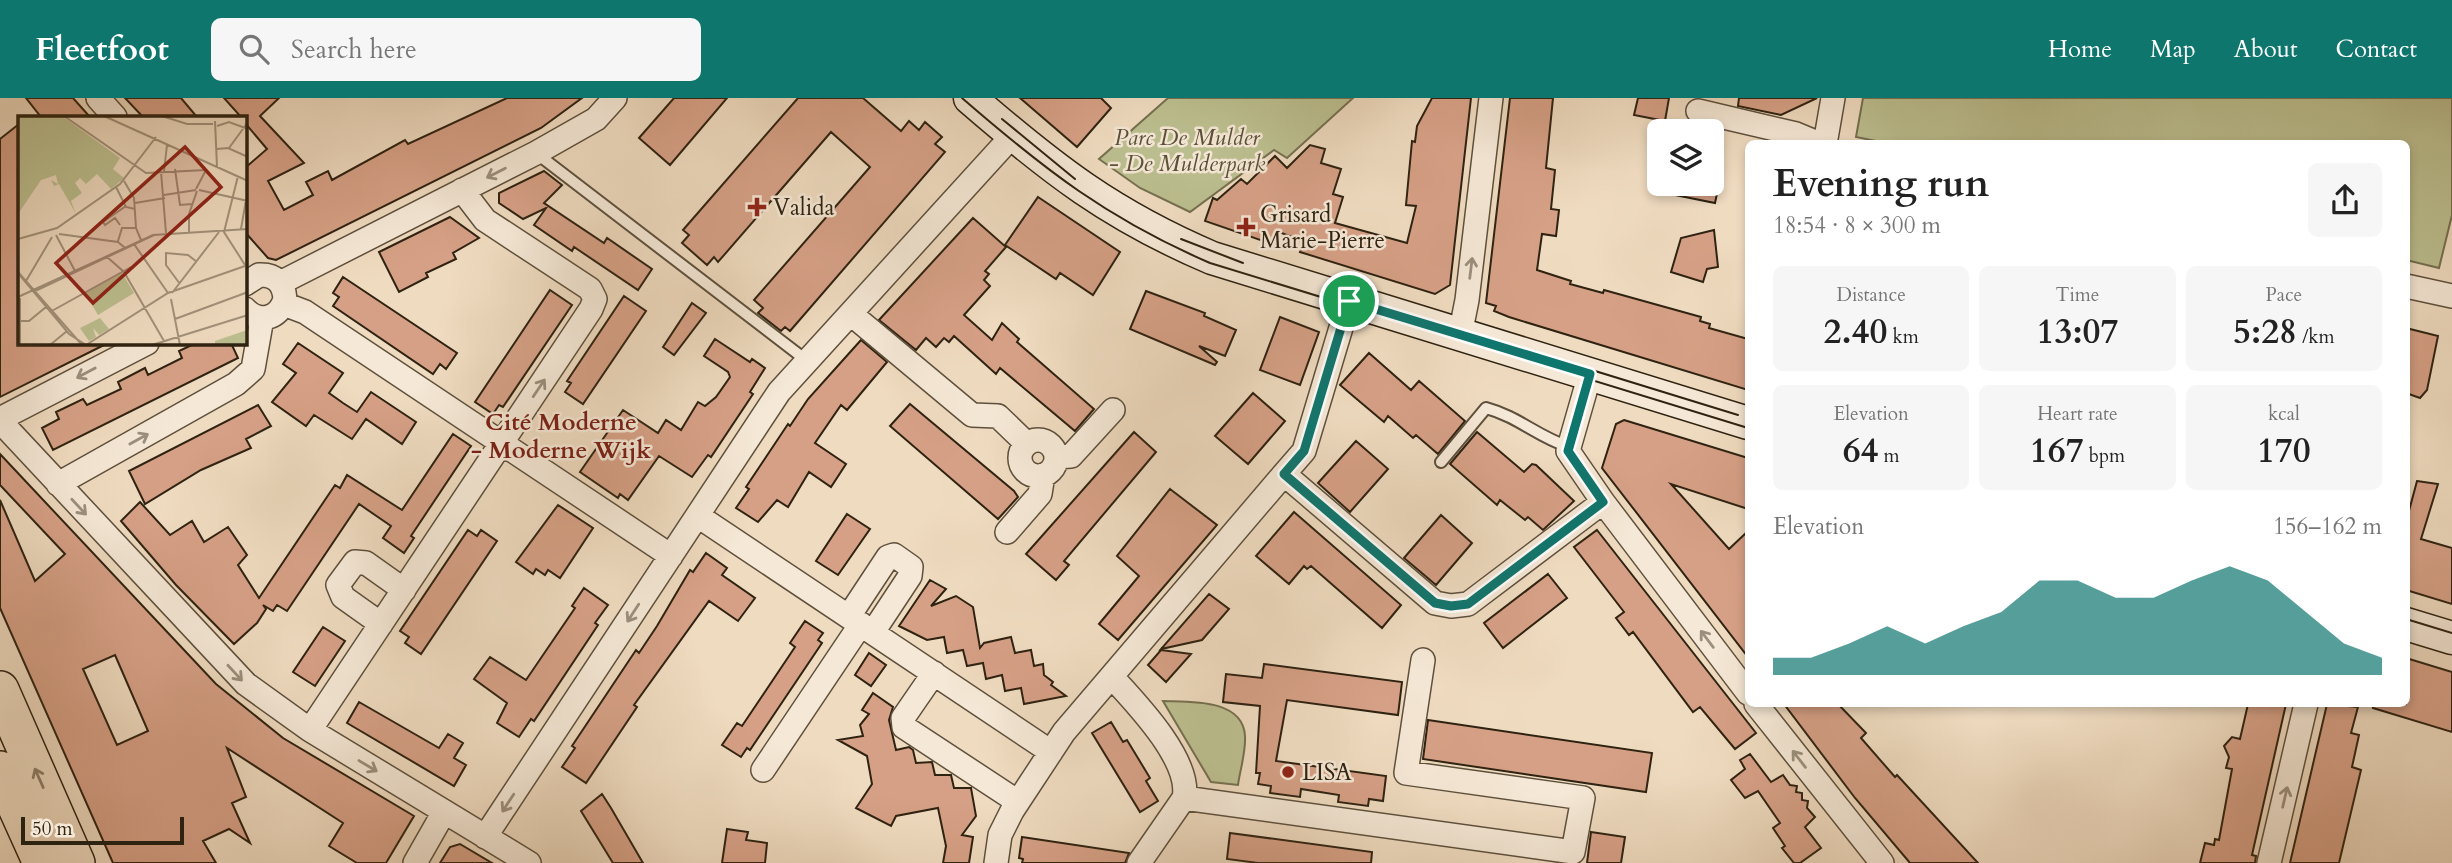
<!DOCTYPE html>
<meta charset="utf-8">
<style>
body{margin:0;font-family:Cardo,serif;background:#f6f6f6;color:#222;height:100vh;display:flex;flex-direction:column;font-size:26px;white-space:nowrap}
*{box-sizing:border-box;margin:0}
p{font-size:23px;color:#767676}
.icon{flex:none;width:38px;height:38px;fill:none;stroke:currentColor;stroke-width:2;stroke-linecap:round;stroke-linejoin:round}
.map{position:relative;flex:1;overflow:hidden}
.drawer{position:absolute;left:1745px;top:42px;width:665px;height:567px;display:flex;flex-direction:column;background:#fff;border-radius:10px;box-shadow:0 4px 10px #0003}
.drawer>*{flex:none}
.fabs{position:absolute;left:1647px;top:21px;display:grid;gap:14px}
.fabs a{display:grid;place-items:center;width:77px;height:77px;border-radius:10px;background:#fff;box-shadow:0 4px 10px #0003;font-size:35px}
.scale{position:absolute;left:21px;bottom:18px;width:163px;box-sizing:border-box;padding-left:7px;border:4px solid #2e2211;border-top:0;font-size:19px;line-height:24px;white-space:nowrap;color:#2e2211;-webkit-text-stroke:5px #f5e8d6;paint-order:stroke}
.pin{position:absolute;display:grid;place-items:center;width:60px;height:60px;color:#fff;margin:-30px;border:4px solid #fff;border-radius:50%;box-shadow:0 2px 7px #0007}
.round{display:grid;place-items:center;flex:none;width:74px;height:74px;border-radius:10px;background:#f6f6f6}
.headline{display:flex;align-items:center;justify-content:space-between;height:119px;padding:0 28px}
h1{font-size:38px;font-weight:700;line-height:52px}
.stats{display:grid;grid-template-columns:repeat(3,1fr);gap:10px;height:119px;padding:7px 28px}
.stats div{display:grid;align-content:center;border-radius:10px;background:#f6f6f6;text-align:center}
.stats b{font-size:35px;font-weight:700}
.stats small{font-size:19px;font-weight:400}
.stats p{font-size:19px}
.chart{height:196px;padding:14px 28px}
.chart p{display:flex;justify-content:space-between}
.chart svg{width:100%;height:126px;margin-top:7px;fill:#0f766e;opacity:.7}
header{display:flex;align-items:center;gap:42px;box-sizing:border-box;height:98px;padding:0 35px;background:#0f766e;color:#fff}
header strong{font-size:33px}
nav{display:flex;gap:38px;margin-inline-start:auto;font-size:24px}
.search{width:490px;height:63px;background:#f6f6f6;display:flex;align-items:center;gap:18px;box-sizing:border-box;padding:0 24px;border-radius:10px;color:#767676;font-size:26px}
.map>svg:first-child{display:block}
.green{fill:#bcbf90;stroke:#757050;stroke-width:2}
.building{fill:#d6a086;stroke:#2e2211;stroke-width:2;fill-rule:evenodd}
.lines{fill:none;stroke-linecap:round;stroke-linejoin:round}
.service-casing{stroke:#5e503d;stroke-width:14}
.minor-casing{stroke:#5e503d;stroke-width:26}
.secondary-casing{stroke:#2e2211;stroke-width:35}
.primary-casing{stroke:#2e2211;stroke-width:40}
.service{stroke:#f5e8d6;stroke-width:10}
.minor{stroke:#f5e8d6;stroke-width:23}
.secondary{stroke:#f5e8d6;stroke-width:32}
.primary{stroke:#efdbc0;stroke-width:37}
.tram{stroke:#2e2211;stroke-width:2}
.oneway{stroke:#9b8f7d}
.oneway2{stroke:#8e7e68}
.route-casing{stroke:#fff;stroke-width:14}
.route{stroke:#0f766e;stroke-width:9}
.poi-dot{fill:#8f2418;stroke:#f5e8d6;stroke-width:2.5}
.labels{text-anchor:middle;stroke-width:5;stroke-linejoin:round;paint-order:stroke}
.park-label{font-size:23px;font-style:italic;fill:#595137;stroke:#f5e8d6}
.poi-label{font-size:23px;fill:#2e2211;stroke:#f5e8d6;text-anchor:start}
.neighbourhood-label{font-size:24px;font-weight:bold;fill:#7a1f14;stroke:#f5e8d6}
.inset-road{fill:none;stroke:#a2917a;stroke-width:2}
.view{fill:#8f2418;fill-opacity:0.15;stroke:#8f2418;stroke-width:3.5}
.inset-edge{fill:none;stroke:#2e2211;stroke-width:3.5}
</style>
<header>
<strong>Fleetfoot</strong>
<div class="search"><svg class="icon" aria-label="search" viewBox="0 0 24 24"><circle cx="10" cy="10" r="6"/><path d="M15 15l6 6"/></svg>Search here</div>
<nav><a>Home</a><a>Map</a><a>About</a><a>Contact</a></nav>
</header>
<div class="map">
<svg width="2452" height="765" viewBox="0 0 2452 765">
<rect width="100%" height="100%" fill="#efdbc0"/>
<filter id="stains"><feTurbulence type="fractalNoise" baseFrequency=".00286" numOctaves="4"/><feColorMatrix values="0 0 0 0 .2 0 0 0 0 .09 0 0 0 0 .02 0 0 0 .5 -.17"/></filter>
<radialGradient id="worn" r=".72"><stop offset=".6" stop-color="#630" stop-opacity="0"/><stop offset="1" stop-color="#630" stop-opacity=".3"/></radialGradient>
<path class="green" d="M1168 0H1353L1287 60 1274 52 1190 114 1140 90 1099 61Z
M1863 0H2452V117L2439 170 2406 162V46L1886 45 1856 39Z
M1163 603C1188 604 1243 600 1245 638 1246 654 1240 672 1238 687L1211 684Z"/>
<path class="building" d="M26 0H73L90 19H41Z
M125 0H181L197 19H143Z
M224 0H279L260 18 304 65 268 83 284 112 313 97 306 84 328 73 332 82 405 42 408 46 507 0H582L541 30 276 162 268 160 245 134V70L267 51 245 25V19H241Z
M674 0H727L670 67 639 40Z
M798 0H863L901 33 909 23 919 32 925 24 942 39 935 46 945 54 790 233 785 229 781 233 758 215 763 210 754 202 870 69 831 34 718 164 714 159 707 167 682 145 689 137 683 132Z
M1020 0H1101L1111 10 1077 49Z
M1432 0H1471L1450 187 1435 196 1300 154 1304 144 1277 133 1272 146 1205 123 1213 100 1217 102 1241 81 1247 86 1275 58 1287 70 1310 47 1325 51 1321 65 1341 71 1333 96 1343 99 1335 125 1407 145 1416 108 1406 107 1412 43 1415 44 1417 28Z
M1510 0H1553L1546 70 1555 72 1551 111 1559 112 1556 138 1542 136 1537 172 1571 183 1570 186 1603 195 1604 192 1701 219 1700 223 1710 226 1709 230 1748 241V292L1509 219 1494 213 1496 208 1486 205Z
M1638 0H1669L1665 23 1634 17Z
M1739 0H1817L1781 17 1738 8Z
M19 26V245H108L0 299V41Z
M544 73 562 87 544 105 604 145 607 140 652 171 638 192 574 149 572 153 534 127 546 110 523 121 499 105V95Z
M1661 86H1719L1715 105 1660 94Z
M1038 99 1120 154 1093 197 1060 175 1056 181 1005 147Z
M450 119 479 140 453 155 456 161 426 175 428 179 399 194 379 154Z
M973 120 1006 149 985 173 989 176 984 182 990 188 964 217 992 242 1002 225 1019 241 1017 244 1094 311 1075 333 1000 270 996 276 954 238 949 244 944 240 936 249 926 240 916 252 879 222Z
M1714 132 1718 169 1707 171 1703 184 1671 174 1681 140Z
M343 179 457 255 446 271 440 266 433 276 333 208 339 199 333 195Z
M550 192 572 207 503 309 499 307 493 316 475 304Z
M1146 193 1205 215 1204 218 1236 232 1225 258 1199 248 1217 264 1215 267 1130 231Z
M624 198 646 213 583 306 565 294 571 285 567 283Z
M692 205 706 215 674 257 663 249Z
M1280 219 1319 234 1300 287 1260 272Z
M2406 230 2438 238 2427 292 2420 300 2406 295Z
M715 241 750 264 752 261 765 270 750 294 753 296 711 359 708 357 692 379 659 358 628 402 620 396 618 400 580 374 623 312 658 335 666 322 681 332 698 304 705 308 716 299 730 279 728 274 704 258Z
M861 242 887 264 847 312 841 307 815 345 846 366 831 389 809 374 788 409 777 402 758 424 736 410 749 391 746 389 788 326 790 328 808 301Z
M196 245H231L238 260 53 352 42 330 59 321 56 314 83 301 87 307 121 291 118 284 145 270 148 277 182 260 179 253Z
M298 245 343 275 329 295 343 305 357 314 371 294 416 324 402 346 366 321 352 341 314 317 306 328 272 304 296 275 283 266Z
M1369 255 1411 292 1419 283 1465 323 1438 356 1416 337 1413 340 1388 318 1384 324 1340 287Z
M1253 295 1285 323 1248 366 1215 338Z
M910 306 1014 393 1018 399 998 421 890 328Z
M258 307 271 328 246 341 251 350 201 372 145 406 129 373Z
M1624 322 1748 360V411L1671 386 1729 451 1748 433V559L1602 370 1616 326Z
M1134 334 1156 354 1064 463 1069 467 1056 482 1026 456Z
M1477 334 1524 374 1532 366 1536 367 1574 403 1543 432 1528 419 1525 422 1500 402 1497 407 1450 366Z
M453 336 471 348 411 438 414 440 404 455 383 440 391 428 359 406 287 513 277 507 273 513 263 507 266 511 257 525 234 546 176 487 121 423 140 404 170 437 192 423 204 444 228 429 247 457 238 467 259 500 335 387 340 390 347 377 402 412Z
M1356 343 1388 371 1350 414 1318 385Z
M0 356 216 586 283 640 414 718 386 765H357L329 748 343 725 227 650 246 699 232 705 250 745 229 731 203 743 216 765H113L0 510V402L35 483 65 456 0 387ZM115 557 148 633 117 647 83 571Z
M2417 383 2438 386 2421 441 2452 450V506L2406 492V424Z
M1170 391 1217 427 1118 542 1099 526 1139 478 1117 458Z
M558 407 593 430 560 480 548 472 545 477 536 471 533 476 516 464Z
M1294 414 1401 507 1382 530 1311 468 1307 471 1304 468 1289 486 1256 458Z
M847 416 870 431 838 477 816 463Z
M1441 417 1472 445 1436 487 1404 460Z
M468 432 477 438 481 432 497 443 421 556 405 545 409 539 400 533Z
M1597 432 1756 635 1735 651 1700 609 1693 614 1633 534 1629 537 1616 520 1624 514 1574 449Z
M706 455 727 470 722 477 755 500 738 523 709 503 634 607 637 609 586 685 562 669 575 650 572 648 636 552 639 555 657 528 690 472 693 474Z
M1548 476 1567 500 1503 550 1484 525Z
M930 482 946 491 931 508 956 498 973 509 980 550 984 545 1011 539 1015 555 1031 552 1034 568 1043 566 1044 577 1053 584 1051 587 1066 598 1024 606 1021 590 1005 593 1002 577 986 581 983 565 967 568 963 552 947 555 944 539 927 542 899 528Z
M584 490 608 507 595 525 598 527 534 623 531 621 519 639 497 625 507 605 474 581 490 559 526 582 575 510 572 508Z
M1209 496 1229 511 1202 542 1161 551Z
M805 523 823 535 818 542 822 545 750 652 747 650 741 659 722 647 737 625 742 628 795 549 790 545Z
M323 529 345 543 315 588 293 574Z
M1161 552 1191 556 1166 584 1148 567Z
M869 555 886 567 871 588 855 577Z
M2406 560 2452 574V634L2373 610 2374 606H2406Z
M1264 566 1402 584 1398 617 1287 602 1276 663 1386 678 1383 703 1369 701 1368 708 1338 704 1339 697 1301 691 1300 699 1270 695 1271 688 1258 686 1260 675H1256L1260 608 1223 604 1226 576 1262 580Z
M873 595 893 609 889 622 896 652 909 649 913 652 916 665 932 664 935 677H951L954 690H971L976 718 962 737 973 739 969 765H943L946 748 938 710 896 718 891 728 856 710 872 686 867 658 838 642 863 638 860 627 869 616 862 612Z
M359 604 439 650 448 636 463 645 454 660 466 667 454 688 347 625Z
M1784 606H1838L1866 635 1861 640 1895 679 1897 677 1978 765H1910L1855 700Z
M2248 606H2286L2252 757 2256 758 2255 765H2200L2205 745 2214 747 2215 741 2219 742 2232 671 2226 670 2229 659 2224 648 2232 639 2240 641Z
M2327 606 2358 609 2351 635 2359 637 2352 669 2361 672 2339 765H2290Z
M1428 622 1652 655 1646 694 1423 661Z
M1111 624 1123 644 1127 642 1150 680 1146 683 1158 703 1140 714 1092 635Z
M1750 656 1771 684 1783 677 1790 687 1797 688 1796 694 1802 695V702L1808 703 1807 710 1815 719 1805 729 1821 750 1800 765H1794L1782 750 1785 748 1773 730 1780 725 1758 693 1745 700 1731 682 1745 671 1740 662Z
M602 696 611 710 643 765H613L581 713Z
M727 731 748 734 746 742 767 745 765 765H722Z
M1591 734 1625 739 1621 765H1587Z
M1230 735 1372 754 1371 765H1258L1227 761Z
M1022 739 1129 755 1125 765H1022L1023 761 1019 760Z
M460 746 492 765H440L450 749Z"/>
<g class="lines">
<g class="service-casing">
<path id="service" d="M536 55 806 262
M1441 364 1486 310C1519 319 1536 338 1569 349"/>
</g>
<g class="minor-casing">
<path id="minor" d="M98 0 115 19
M1698 13 1796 36 1820 46
M1825 46 1833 0
M280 185 536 55 596 21 615 0
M245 186 259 177C275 176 284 185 285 201 279 221 259 226 245 211
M2406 188 2452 198
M1349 203 1304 353 1284 376 1435 505 1451 508 1468 506 1603 404
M284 206 305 214 671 458
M851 216 972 317 998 318 1027 346
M1460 237 1467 202 1491 0
M1590 276 1568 353 1603 404 1748 595
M0 321 147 245
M0 323 246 586 310 632 529 765
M1020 360a18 18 0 1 1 36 0a18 18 0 1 1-36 0Z
M1056 359 1071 358 1113 312
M58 386 236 286 253 271 262 220
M698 418 1051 654
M1007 434 1040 396 1043 377
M849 518 888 459 894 457 911 469 910 478 873 534
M381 526 343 499 338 487 355 464 366 465 404 492
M934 575 903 620 904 629 1018 704
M1112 579C1136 605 1192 663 1184 700L1139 765
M1756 606 1882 765
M310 632 591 211 595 201 590 191 485 122 462 92
M763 672 861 526
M1184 700 1573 754 1583 700 1406 675 1423 562
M485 739 779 294 1013 37
M415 765 444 714
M996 765 1000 737 1012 713 1064 634 1284 376
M2269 765 2306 606"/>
</g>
<g class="secondary-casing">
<path id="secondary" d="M970 0C1052 71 1111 117 1212 160L1748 325
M2406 526 2452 540"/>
</g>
<g class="primary-casing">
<path id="primary" d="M0 592 76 765
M0 672 42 765"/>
</g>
<use href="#service" class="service"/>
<use href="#minor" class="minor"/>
<use href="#secondary" class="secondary"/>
<use href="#primary" class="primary"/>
<path class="tram" d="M962 0C1045 72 1108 121 1210 165L1748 330
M1002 21 1075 81
M1181 141 1243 165
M1387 209 1738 317
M2406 521 2452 535"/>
</g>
<defs><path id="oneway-shaft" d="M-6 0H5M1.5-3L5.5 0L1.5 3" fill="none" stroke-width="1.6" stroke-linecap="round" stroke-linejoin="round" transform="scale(1.75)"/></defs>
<g class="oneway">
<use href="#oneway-shaft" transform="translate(496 75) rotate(153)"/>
<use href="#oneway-shaft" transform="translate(1471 170) rotate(-83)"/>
<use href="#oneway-shaft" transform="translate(86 275) rotate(152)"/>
<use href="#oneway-shaft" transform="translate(539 290) rotate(-56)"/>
<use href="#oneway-shaft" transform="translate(139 341) rotate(-29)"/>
<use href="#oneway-shaft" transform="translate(79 409) rotate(47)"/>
<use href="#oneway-shaft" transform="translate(633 515) rotate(123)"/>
<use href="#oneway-shaft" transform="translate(1707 541) rotate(-127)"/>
<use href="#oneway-shaft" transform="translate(235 575) rotate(47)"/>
<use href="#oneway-shaft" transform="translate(1799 661) rotate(-128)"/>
<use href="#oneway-shaft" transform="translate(368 668) rotate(31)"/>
<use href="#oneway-shaft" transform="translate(2285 699) rotate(-77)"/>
<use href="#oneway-shaft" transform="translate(508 705) rotate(123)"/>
</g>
<use class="oneway2" href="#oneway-shaft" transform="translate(39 680) rotate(-114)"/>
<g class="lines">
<g class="route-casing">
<path id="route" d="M1349 203 1590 276 1568 353 1603 404 1468 506 1451 508 1435 505 1284 376 1304 353Z"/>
</g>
<use href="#route" class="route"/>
</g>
<g class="poi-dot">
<path d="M753.5 98.5h7v7h7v7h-7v7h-7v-7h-7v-7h7z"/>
<path d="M1242.5 118.5h7v7h7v7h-7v7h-7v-7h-7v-7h7z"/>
<circle cx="1288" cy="674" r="7"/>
</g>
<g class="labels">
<g class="park-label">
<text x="1187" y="47">Parc De Mulder<tspan x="1187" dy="26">- De Mulderpark</tspan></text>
</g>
<g class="poi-label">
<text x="773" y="117">Valida</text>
<text x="1260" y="124">Grisard<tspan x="1260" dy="26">Marie-Pierre</tspan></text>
<text x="1302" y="682">LISA</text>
</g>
<g class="neighbourhood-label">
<text x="561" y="332">Cité Moderne<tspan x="561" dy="28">- Moderne Wijk</tspan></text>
</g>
</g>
<g transform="translate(18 18)">
<rect width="229" height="229" fill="#efdbc0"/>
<path d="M0 0H44L102 42 95 53 106 62 93 73 79 58 68 68 62 62 57 67 64 77 53 85 58 98 41 68 36 70 33 64 40 68 38 59 23 64 0 98ZM104 157 116 177 80 199 67 177ZM82 202 91 213 81 219 75 212 78 221 71 225 62 212ZM229 214V229H197V225Z" fill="#bcbf90"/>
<path class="inset-road" d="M46 0 128 57 188 54M86 0 230 65M144 0 169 8H195M197 5 199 51M199 10 211 6 230 13M211 32 230 6M199 33 210 32 230 41M157 53 162 89 174 88M146 55 149 29M143 56 148 117M220 60 206 116 227 149M106 65 116 82 118 112M98 71 108 91 117 93M178 73 188 54M181 74 230 85M146 79 178 74M117 87 147 82M102 109 97 102 87 109 85 106 108 90M223 113 228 84M171 117V98L179 75M41 118 100 126 107 132M38 119 57 155M0 123 39 112 102 68 138 21M100 125 104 112H118L123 124M116 128 150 177M88 140 106 156 146 225M0 156 64 229M0 157 51 218 68 229M8 165 34 121M162 168 148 149V137L170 139 179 146M15 176 136 119 230 113M154 177 201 116M0 181 135 119 230 113M153 183 162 229M32 196 113 151M157 203 230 176M1 205H11L28 191M2 229V182M32 229 49 215M68 229 150 177 227 150M134 229 230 199"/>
<path class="view" d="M167 31 203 71 75 187 38 147Z"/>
<rect width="229" height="229" class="inset-edge"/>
</g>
<rect width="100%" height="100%" filter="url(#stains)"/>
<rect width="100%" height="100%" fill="url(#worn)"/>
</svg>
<div class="fabs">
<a><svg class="icon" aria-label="layers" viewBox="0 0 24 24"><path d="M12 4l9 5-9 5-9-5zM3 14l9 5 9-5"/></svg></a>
</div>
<div class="scale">50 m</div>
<div class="pin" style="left:1349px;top:203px;background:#1e9e55"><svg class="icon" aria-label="arrive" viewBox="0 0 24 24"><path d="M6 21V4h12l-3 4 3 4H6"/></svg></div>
<section class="drawer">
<div class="headline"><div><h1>Evening run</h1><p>18:54 · 8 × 300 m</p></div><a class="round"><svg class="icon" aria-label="share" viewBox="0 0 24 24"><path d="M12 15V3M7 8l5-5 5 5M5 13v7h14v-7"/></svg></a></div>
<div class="stats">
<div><p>Distance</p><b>2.40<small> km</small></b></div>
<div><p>Time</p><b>13:07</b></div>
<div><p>Pace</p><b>5:28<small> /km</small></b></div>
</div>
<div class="stats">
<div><p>Elevation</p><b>64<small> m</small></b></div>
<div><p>Heart rate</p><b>167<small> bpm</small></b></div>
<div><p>kcal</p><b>170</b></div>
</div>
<div class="chart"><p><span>Elevation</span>156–162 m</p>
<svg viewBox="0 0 160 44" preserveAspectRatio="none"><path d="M0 44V38L10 38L20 33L30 27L40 33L50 27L60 22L70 11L80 11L90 17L100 17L110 11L120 6L130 11L140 22L150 33L160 38V44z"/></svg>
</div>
</section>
</div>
